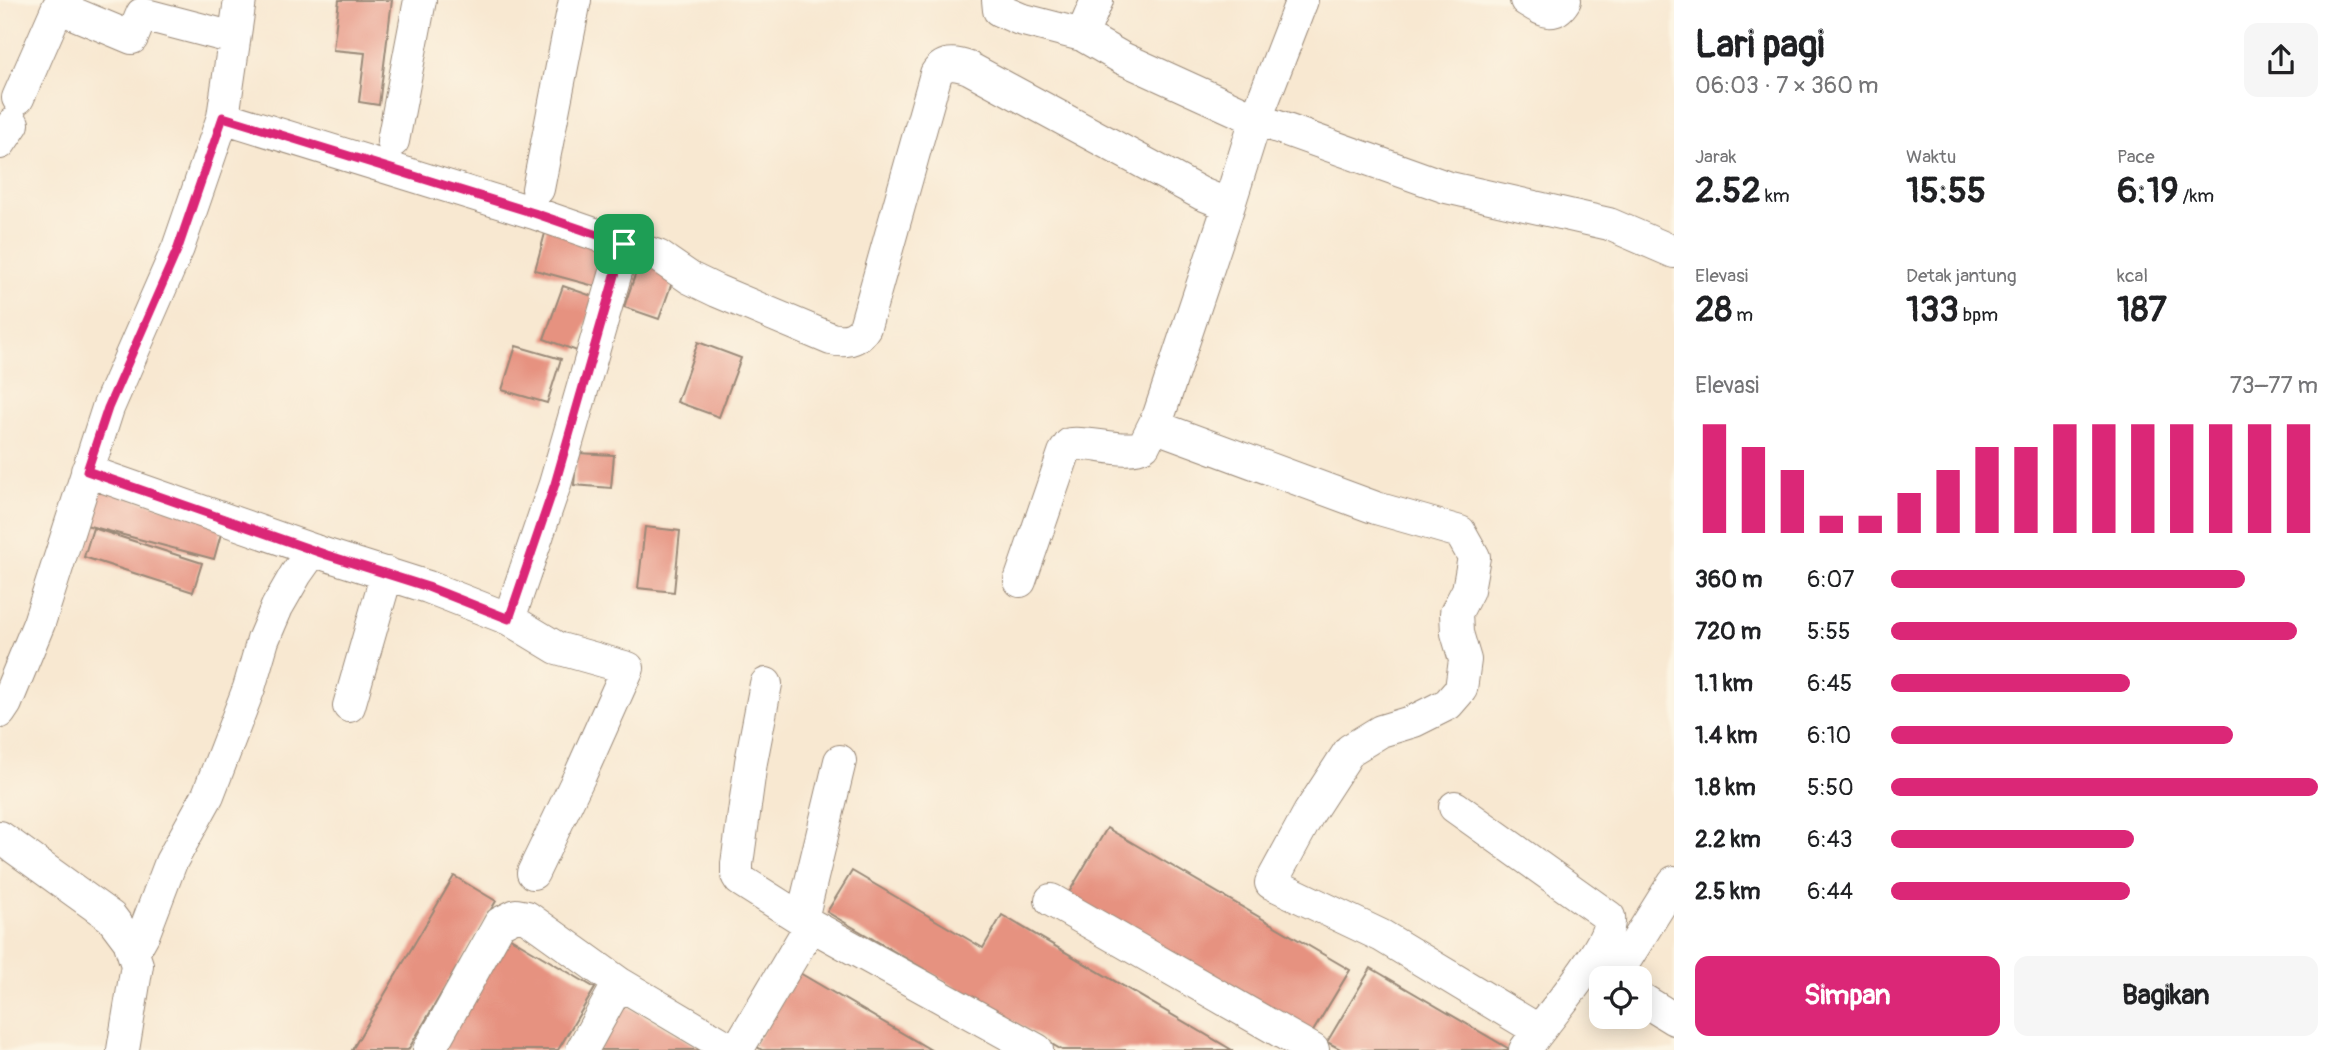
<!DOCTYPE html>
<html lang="id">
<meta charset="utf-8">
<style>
body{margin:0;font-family:Pangolin,sans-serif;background:#f6f6f6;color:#202124;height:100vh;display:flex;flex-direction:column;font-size:26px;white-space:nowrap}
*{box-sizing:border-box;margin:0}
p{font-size:23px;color:#757577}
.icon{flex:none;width:38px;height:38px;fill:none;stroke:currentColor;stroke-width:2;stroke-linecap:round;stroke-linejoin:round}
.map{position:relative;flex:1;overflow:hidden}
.drawer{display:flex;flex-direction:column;background:#fff;width:665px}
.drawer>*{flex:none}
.controls{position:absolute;left:1589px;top:966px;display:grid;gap:14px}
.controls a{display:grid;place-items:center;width:63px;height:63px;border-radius:14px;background:#fff;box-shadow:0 4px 18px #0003;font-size:35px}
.pin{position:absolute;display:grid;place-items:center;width:60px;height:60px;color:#fff;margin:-30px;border-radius:14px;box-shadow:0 4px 10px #0006}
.round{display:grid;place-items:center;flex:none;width:74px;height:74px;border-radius:14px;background:#f6f6f6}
.head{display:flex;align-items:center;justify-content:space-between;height:119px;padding:0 21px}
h1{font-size:38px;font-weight:700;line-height:52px}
.figures{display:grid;grid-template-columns:repeat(3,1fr);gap:10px;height:119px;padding:7px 21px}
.figures div{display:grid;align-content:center}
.figures b{font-size:35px;font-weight:700}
.figures small{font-size:19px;font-weight:400}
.figures p{font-size:19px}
.chart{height:196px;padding:14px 21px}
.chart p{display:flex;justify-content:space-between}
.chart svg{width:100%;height:126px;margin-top:7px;stroke:#db2777;stroke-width:6}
.action{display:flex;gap:14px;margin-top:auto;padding:14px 21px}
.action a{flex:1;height:80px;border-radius:14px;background:#db2777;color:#fff;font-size:28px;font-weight:700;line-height:80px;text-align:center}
.action a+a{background:#f6f6f6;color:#202124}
ul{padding:0 21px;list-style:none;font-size:23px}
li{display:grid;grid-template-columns:112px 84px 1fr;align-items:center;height:52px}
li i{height:18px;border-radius:9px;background:#db2777}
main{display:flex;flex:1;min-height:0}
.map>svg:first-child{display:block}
.building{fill:#e69280}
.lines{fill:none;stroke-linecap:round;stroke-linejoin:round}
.street-casing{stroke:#9a8978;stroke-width:34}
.street{stroke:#fff;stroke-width:32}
.route-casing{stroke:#fff;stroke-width:14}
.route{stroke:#db2777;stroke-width:9}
</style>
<main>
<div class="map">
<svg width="1674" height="1050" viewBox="0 0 1674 1050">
<rect width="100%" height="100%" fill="#fcf5e5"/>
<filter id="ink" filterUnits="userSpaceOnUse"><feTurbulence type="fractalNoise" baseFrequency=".0143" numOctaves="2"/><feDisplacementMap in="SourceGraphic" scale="14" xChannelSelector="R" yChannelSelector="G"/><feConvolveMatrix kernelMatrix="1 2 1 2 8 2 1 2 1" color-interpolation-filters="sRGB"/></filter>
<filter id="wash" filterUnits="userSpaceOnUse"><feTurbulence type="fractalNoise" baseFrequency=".00686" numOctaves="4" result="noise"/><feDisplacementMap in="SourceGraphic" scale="28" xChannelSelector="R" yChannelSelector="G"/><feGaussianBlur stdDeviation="1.57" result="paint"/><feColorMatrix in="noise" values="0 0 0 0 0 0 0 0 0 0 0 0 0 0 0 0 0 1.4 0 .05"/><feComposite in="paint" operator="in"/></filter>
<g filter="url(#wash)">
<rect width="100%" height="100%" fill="#f8e8d1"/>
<g id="blocks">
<path class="building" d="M339 0H392L379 105 359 102 365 53 333 50Z
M547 226 610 244 598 287 535 270Z
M640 261 675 274 659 319 624 307Z
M563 286 595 297 577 351 544 339Z
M698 342 741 358 719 417 677 402Z
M516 346 561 359 547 403 502 390Z
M577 453 614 455 611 488 574 485Z
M92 488 224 523 214 559 82 524Z
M645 527 680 531 674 592 638 588Z
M93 528 202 563 193 592 84 557Z
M1107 828 1350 970 1306 1043 1064 901Z
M852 871 983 948 1002 915 1232 1050H1062L827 912Z
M454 876 496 901 408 1050H352Z
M507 936 595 988 558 1050H440Z
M1371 968 1511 1050H1342L1327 1042Z
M798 972 931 1050H762L754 1045Z
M625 1005 703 1050H598Z"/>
</g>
</g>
<g filter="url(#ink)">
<use href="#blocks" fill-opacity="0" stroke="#9a8978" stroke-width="2"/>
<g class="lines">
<g class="street-casing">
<path id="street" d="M998 0 999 10 1020 19 1082 35 1122 58 1256 119 1446 187 1609 224 1674 252
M1526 0C1542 9 1553 20 1565 0
M1082 35 1097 0
M18 98 58 7 132 38 142 14 234 38
M223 117 534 213 658 256 690 278 717 291 831 339C845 342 857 340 865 327L936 74C944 61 956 63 969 68L1202 194 1229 205 1256 119 1302 0
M393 141 420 0
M0 143 13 124
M538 189 575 0
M1154 426 1376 508 1460 532 1474 557 1468 590 1456 613 1457 633 1465 660 1461 689 1448 704 1414 721 1381 731 1350 750 1309 813 1271 883 1382 936 1538 1030
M87 471 327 555 428 587 509 619 557 648 628 668 581 773 533 873
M1020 581 1064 453 1070 444C1091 441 1127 455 1144 445L1159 415 1229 205
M509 619 555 484 624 244
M766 684 751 762 737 864V875L740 880 811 925 1037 1050
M349 706 387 573
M0 712 6 703 39 623 108 408 178 248 223 117 240 0
M1455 807 1609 917C1614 945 1542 1023 1525 1050
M0 837 111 917 129 941 137 965 123 1050
M1051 900 1313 1050
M802 919 840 761
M134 951 144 933 171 862 208 795 249 688 263 640 277 607 296 574 313 550
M1614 978 1674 882
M1640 998 1674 1019
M429 1050 500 923 516 915 527 917 619 983 732 1050
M582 1050 619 983
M737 1050 811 925"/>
</g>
<use href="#street" class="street"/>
</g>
</g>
<g class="lines" filter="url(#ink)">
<g class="route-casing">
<path id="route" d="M223 117 534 213 624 244 555 484 509 619 428 587 327 555 87 471 108 408 178 248Z"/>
</g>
<use href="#route" class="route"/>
</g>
</svg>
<div class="controls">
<a><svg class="icon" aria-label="locate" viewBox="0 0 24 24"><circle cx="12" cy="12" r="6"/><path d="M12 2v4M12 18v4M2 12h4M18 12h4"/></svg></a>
</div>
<div class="pin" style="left:624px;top:244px;background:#1e9e55"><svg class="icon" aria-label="arrive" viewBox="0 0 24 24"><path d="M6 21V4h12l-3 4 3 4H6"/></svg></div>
</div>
<section class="drawer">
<div class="head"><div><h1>Lari pagi</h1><p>06:03 · 7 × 360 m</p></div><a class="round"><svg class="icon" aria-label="share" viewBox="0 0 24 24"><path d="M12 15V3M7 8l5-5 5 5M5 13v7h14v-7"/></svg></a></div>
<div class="figures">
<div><p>Jarak</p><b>2.52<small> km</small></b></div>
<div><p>Waktu</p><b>15:55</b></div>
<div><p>Pace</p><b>6:19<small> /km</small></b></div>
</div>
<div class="figures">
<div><p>Elevasi</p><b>28<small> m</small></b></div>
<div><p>Detak jantung</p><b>133<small> bpm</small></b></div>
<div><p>kcal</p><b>187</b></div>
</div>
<div class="chart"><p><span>Elevasi</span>73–77 m</p>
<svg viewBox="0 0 160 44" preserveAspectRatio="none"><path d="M5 44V6M15 44V14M25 44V22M35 44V38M45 44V38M55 44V30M65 44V22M75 44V14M85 44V14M95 44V6M105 44V6M115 44V6M125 44V6M135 44V6M145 44V6M155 44V6"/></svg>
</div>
<ul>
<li><b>360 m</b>6:07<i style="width:83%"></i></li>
<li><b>720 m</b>5:55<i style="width:95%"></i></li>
<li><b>1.1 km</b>6:45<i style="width:56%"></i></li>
<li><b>1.4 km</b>6:10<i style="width:80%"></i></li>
<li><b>1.8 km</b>5:50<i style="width:100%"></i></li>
<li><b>2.2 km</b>6:43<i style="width:57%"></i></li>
<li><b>2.5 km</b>6:44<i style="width:56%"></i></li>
</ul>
<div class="action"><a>Simpan</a><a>Bagikan</a></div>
</section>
</main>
